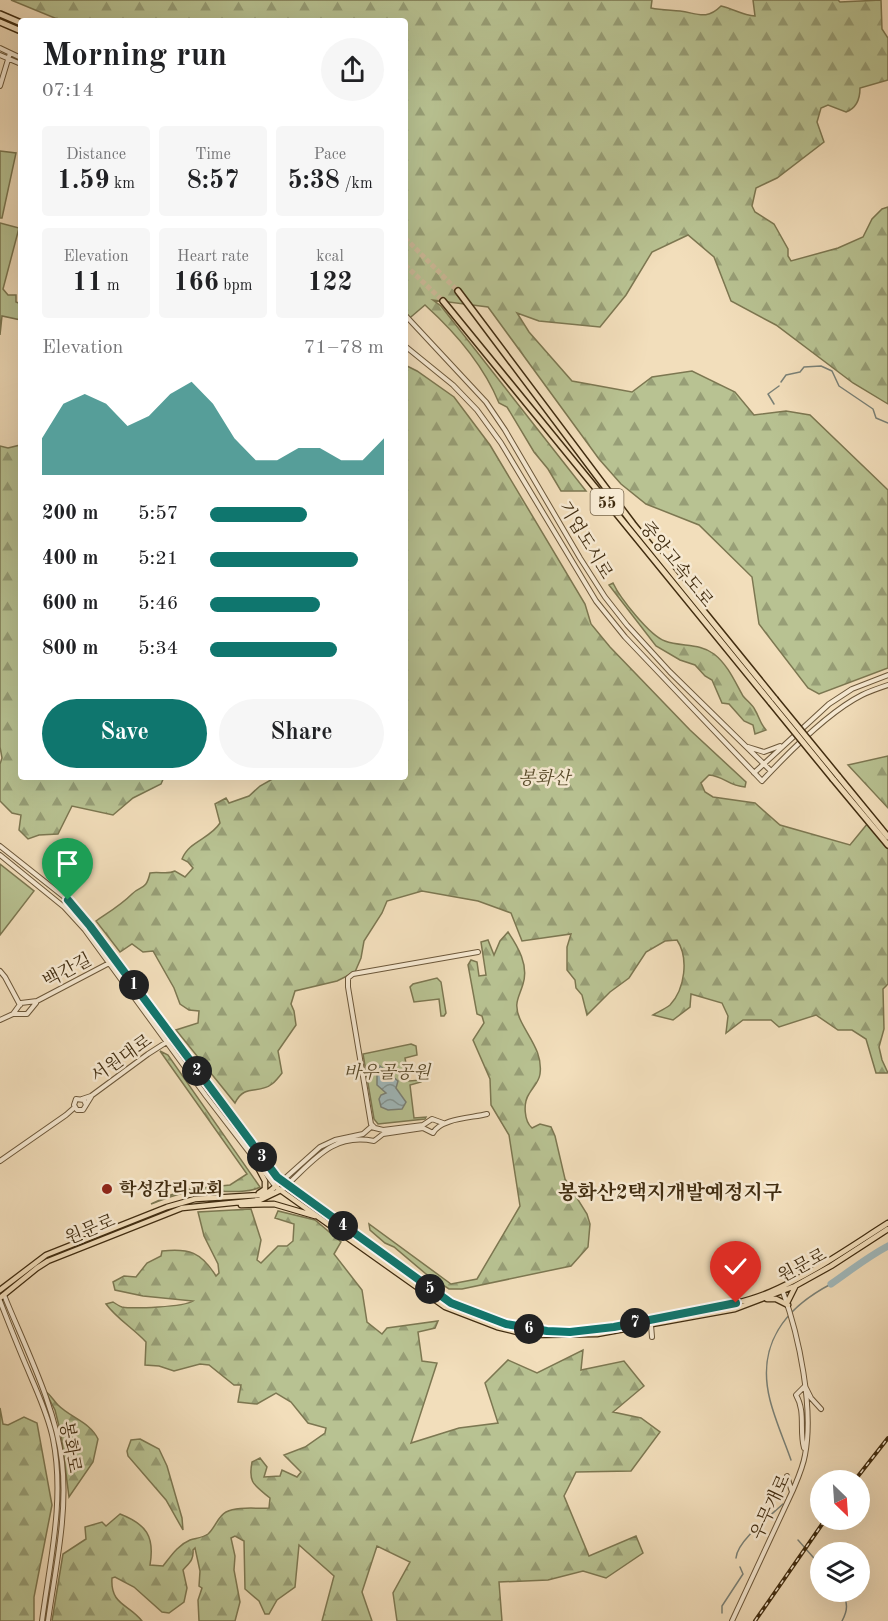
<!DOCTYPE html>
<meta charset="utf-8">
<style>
body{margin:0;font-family:"Old Standard TT","Noto Serif KR",serif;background:#f6f6f6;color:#202124;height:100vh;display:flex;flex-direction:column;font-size:22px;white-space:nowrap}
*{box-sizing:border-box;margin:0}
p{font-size:20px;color:#757577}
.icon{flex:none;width:33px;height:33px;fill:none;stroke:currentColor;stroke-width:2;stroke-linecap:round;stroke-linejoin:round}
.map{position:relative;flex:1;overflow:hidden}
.side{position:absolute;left:18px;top:18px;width:390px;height:762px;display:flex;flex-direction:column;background:#fff;border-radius:6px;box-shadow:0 6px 24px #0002}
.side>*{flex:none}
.needle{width:39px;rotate:155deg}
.controls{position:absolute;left:810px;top:1470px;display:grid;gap:12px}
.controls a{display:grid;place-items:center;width:60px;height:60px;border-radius:50%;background:#fff;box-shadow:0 6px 24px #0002;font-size:30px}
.pin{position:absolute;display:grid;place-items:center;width:51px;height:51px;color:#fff;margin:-62px -26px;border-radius:50% 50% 50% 0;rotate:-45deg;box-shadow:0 0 6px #0007}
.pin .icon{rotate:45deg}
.km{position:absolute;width:30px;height:30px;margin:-15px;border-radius:50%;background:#222;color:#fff;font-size:16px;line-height:30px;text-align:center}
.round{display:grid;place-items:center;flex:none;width:63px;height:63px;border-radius:32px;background:#f6f6f6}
.overview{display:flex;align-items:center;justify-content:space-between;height:102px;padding:0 24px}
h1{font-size:33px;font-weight:700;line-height:45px}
.stats{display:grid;grid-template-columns:repeat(3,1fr);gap:9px;height:102px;padding:6px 24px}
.stats div{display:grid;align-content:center;border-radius:6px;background:#f6f6f6;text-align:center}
.stats b{font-size:26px;font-weight:700}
.stats small{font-size:16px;font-weight:400}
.stats p{font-size:16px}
.chart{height:168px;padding:12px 24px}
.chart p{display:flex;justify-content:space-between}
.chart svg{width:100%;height:108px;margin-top:6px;fill:#0f766e;opacity:.7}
.cta{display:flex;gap:12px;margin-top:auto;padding:12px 24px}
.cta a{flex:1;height:69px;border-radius:36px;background:#0f766e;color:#fff;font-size:24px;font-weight:700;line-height:69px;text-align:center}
.cta a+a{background:#f6f6f6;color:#202124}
ul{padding:0 24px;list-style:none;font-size:20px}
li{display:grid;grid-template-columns:96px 72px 1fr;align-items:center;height:45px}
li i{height:15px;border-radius:8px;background:#0f766e}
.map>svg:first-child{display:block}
.green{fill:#b8c292;stroke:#7c7751;stroke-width:1.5}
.forest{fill:url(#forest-firs);stroke:#7c7751;stroke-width:1.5}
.water{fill:url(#water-waves);stroke:#7a8177;stroke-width:1.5}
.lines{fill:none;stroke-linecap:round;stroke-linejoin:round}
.stream{stroke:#7a8177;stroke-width:1.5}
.river{stroke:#a0b9bc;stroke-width:7}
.highway-tunnel{stroke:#ceba99;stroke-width:5;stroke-dasharray:5 2.5;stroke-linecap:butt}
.minor-casing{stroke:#6c583b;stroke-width:6}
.major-casing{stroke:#402c10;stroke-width:7}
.highway-casing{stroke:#402c10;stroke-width:8}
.minor{stroke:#f7ead3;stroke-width:4}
.major{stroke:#f2debb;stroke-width:4.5}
.highway{stroke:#f2debb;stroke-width:5}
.rail-casing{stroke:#402c10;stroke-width:4}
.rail{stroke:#f7ead3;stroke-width:1.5;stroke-dasharray:4.5;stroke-linecap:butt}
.highway-bridge-casing{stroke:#402c10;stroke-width:8;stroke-linecap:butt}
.highway-bridge{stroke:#f2debb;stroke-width:5}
.route-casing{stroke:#fff;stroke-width:12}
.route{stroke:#0f766e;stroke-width:8}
.poi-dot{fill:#8f2418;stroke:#f7ead3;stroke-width:2}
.labels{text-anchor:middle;stroke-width:5;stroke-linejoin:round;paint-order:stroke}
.shield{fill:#f7ead3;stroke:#77654a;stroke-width:1.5}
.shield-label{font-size:16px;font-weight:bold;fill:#402c10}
.street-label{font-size:18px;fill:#402c10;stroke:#f7ead3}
.park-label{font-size:18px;font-style:italic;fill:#584a2a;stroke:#f7ead3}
.poi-label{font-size:18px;font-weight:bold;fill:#402c10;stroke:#f7ead3;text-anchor:start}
.neighbourhood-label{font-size:20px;font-weight:bold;fill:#402c10;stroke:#f7ead3}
</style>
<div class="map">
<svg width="888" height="1621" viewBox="0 0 888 1621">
<defs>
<pattern id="forest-firs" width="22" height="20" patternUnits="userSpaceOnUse" patternTransform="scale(1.5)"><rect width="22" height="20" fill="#b8c292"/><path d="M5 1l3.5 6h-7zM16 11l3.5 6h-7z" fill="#979e76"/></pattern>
<pattern id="water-waves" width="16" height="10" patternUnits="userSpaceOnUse" patternTransform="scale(1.5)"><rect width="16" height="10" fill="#a0b9bc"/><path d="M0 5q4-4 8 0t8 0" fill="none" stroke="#849797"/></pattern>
</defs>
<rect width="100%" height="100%" fill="#f2debb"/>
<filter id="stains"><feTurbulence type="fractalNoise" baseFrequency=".00333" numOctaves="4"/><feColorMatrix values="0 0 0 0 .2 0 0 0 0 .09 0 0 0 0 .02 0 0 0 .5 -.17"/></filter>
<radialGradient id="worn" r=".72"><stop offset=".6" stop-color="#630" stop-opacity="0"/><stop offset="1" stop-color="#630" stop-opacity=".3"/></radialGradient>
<path class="green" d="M0 151 16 153 2 218H0Z
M0 223 19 228 3 289 8 295H16V302L21 304V320L2 316 0 335Z
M0 864 34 891 0 935Z
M437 978 441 982 446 1013 444 1016H441L439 999 414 1002 410 987 413 984Z
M411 1044 416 1046 417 1055 405 1058 409 1081 421 1080V1082L410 1085 414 1118 426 1117 425 1119 378 1124 374 1119 363 1054Z"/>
<path class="forest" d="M11 0H652L651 8C661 10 670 10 680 11 697 13 706 21 721 6 734 9 742 15 755 16L753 0H838L840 2 881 0 882 29 888 38V80L860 88C860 98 857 108 846 112L828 105 821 108 817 122 824 142 777 178 756 188 752 206 755 212 774 224 788 249V256L791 261 838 248 863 237 872 219 882 209 888 207V404L853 383 776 325 731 301 714 257 688 235 652 252 626 295 600 327 539 321 517 313 529 332 572 381 632 392 652 377 692 371 735 392 754 415 786 411 810 415 888 490V668L819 694 808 688 759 624 752 577 699 525 646 504 621 484 599 459 488 307 433 300 441 306 586 491H561L548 469 534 452 507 407 499 403C483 364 456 333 425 305L405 322V21H62Z
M405 365 417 371 454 397 490 445 585 604 591 624 610 647 690 730 746 782 745 787C728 786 724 776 709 775L701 783 705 792 713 797 755 803 780 825 850 845 868 823 888 849V984L883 989 884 1029 879 1047 882 1060 888 1073H876L866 1039 852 1030H838L816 1015 779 1027 771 1020H743L726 1033 728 1016 722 1003 691 994 690 1007 673 1020 653 1015C658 1012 665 1009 670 1005 685 989 689 958 677 940L665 941 646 952 629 978 610 992 587 1015 582 995 576 988 575 980 567 970V947L571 934 522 941 511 913 478 901 422 891 387 901 382 913 364 941 361 958 355 972 337 981 295 991 291 1004 294 1011 296 1025 278 1051 282 1073C279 1077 276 1081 272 1084 258 1095 245 1083 235 1103L176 1030 198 1023 199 1011 189 1010 180 1004 174 988 153 951 143 952 132 944 120 952 96 921C109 912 121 905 132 894 141 885 146 891 150 873 159 871 167 875 175 871L185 877 193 868 188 862 182 859C189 841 210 839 220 823L215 804 226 798 229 803 249 796 260 786 276 777H405Z
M21 442V777H164L161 784 133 798 113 815 72 806 58 834 39 835 28 839 19 830 21 815 12 813 0 801V764L2 758 0 747V446L8 448 20 445Z
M613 583C620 598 650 636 665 641 681 647 700 643 714 654 728 665 735 682 743 696 747 701 753 705 755 710 760 718 759 722 766 730L755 734 753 725 744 721 729 704 722 703 712 680 705 676 695 665 680 660 656 646 609 585Z
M888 756V808L848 765Z
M508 932C518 947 529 965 523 984 519 998 513 1003 520 1019 528 1037 543 1052 540 1074 539 1082 533 1087 529 1094 523 1103 524 1121 532 1128L540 1124 551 1127 555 1136 565 1179 587 1214 590 1224 588 1247 571 1266 462 1289H449L426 1274 394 1247 385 1243 370 1230 369 1224 451 1284 477 1279 520 1206 509 1135 491 1105 490 1079 473 1040 484 1023 482 1016 477 1014 468 965 471 960 477 962 479 976 486 975 481 942 488 940 494 955 500 941Z
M160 1051 168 1055 260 1187C246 1196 207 1188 188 1192 175 1194 163 1200 151 1204L182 1190 230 1185 247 1174Z
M251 1209 261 1240 257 1260 261 1263 278 1246H287L293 1241 294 1224 275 1218 278 1211 315 1220 341 1242 334 1254 362 1290 367 1322 382 1334 387 1328 438 1321 435 1328 418 1332 422 1361 437 1363 411 1443 459 1428 498 1423 485 1383 508 1360 537 1373 583 1350 581 1370 624 1361 644 1386 613 1412 641 1418 660 1432 631 1471 576 1472 564 1496 589 1556 636 1536 643 1553 606 1578 583 1571 548 1580 499 1582 502 1621H397L393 1593 410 1562 377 1546 362 1592 372 1621H322L334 1576 299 1545 295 1587 277 1600 269 1614H265L259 1601 245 1589 244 1541 235 1536 231 1538 235 1556 234 1570 240 1602 235 1621H199L198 1600 202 1588 199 1586 200 1571 195 1548 193 1550C194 1560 189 1563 183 1570L187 1588 184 1602 169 1613 162 1612 134 1587 115 1577 112 1578C110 1605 129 1604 142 1621H52L63 1554 86 1539 85 1527 102 1522 106 1526 120 1514C146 1524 155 1536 150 1565L163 1566C171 1556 178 1545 190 1540 196 1538 202 1538 208 1534 215 1528 218 1516 226 1512 238 1506 256 1509 269 1508L270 1498C254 1485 248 1483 252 1462L260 1458 267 1467 264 1477 280 1476 282 1470 297 1477 301 1472 284 1455 305 1447 325 1433 326 1428 308 1423 291 1402 276 1393 257 1404 238 1402 241 1385H234L209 1365 200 1364 174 1371 159 1366 145 1365 146 1342C133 1328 117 1319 106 1304L113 1302C116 1304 119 1306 122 1307 133 1309 184 1307 193 1301L143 1296 115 1290 113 1282 124 1276 136 1277 147 1263 161 1256 162 1251C189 1248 201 1252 216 1276L219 1273 218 1264 204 1236 198 1212Z
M45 1391C51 1395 53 1400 58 1405 71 1418 90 1422 98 1439L93 1462 69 1497 61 1434 55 1410Z
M0 1408 3 1424 8 1425 24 1417 37 1423 52 1505 34 1597V1621H0Z
M140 1439 159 1449 167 1466 182 1518 183 1530 166 1500 128 1456 127 1451 131 1440Z"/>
<path class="water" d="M380 1066 398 1081 396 1088 406 1102 402 1109 388 1110 381 1107 379 1099 381 1095 386 1093 377 1085V1074Z"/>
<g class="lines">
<path class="stream" d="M781 382 786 375 800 372 804 367 821 366 832 371 839 386 873 409 876 418 888 423
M774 404 768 394 779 386
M791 1460C784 1440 775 1420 770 1400 756 1345 785 1308 831 1284
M798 1540 820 1565
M736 1558C737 1541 770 1516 783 1504
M722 1613V1606L741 1577 743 1574 740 1567
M842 1621C848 1610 848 1603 842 1592"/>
<path class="river" d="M831 1284C850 1271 867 1257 888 1246"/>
<path class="highway-tunnel" d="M405 238 458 291
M405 265 443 301"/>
<g class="minor-casing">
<path id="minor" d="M0 48 21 58
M0 55 21 64
M0 86 10 53
M405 315 486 402 505 430 580 558 605 597 627 625 670 672 771 771
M405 346 453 385 477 410 501 443 596 601 625 637 762 781C788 753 828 712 862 695 870 691 879 688 888 685
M748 747 764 752 780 746
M754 773 829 704 852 689 888 675
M0 846 68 900 90 926 214 1094 282 1181 320 1147 335 1140 363 1134 371 1127 383 1130 423 1125 426 1123
M0 855 64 907 85 930 206 1096 276 1187
M0 971 5 977 20 1005
M14 1014H27L36 1003
M0 1020 13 1014 21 1003 37 1001 115 960
M82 1099 91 1096 148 1054 173 1038
M86 1105 84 1100 76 1099 74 1105 77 1110H83L91 1097
M426 1123 432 1119 443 1123
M374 1127 371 1124 348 987V978L353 974 478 952
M0 1161 66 1115 75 1107
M287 1185C315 1159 333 1133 374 1141L383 1134 423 1128 433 1133C441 1118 472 1118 487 1114
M4 1295C25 1347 56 1407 62 1462 68 1514 55 1570 48 1621
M0 1301C9 1324 18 1347 28 1370 37 1392 48 1414 53 1439 65 1499 50 1561 42 1621
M651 1325 652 1337
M804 1448C799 1430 806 1412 796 1395L805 1386 811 1398 821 1409
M787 1476 792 1492
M732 1621 793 1490C798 1478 803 1467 805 1455 814 1408 799 1336 783 1292"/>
</g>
<g class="major-casing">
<path id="major" d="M254 1160 265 1181V1189L259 1193
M276 1187 445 1307 497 1327 529 1335 597 1334 735 1309 795 1286 831 1266 888 1229
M241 1205 274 1204 315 1216
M0 1290 46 1255 167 1207 195 1199 261 1195 270 1191 282 1181C319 1205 354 1233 389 1259 409 1274 430 1292 452 1303 532 1345 590 1331 673 1316 706 1309 739 1305 770 1292 812 1274 850 1247 888 1223
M0 1298 37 1268 48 1261 182 1208 260 1200 283 1189
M767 1299H776L788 1305
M787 1303 795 1287"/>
</g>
<g class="highway-casing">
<path id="highway" d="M0 14 21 23
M0 22 21 31
M458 291 633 524 775 699
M443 301 771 703
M838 776 888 837
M833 779 888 845"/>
</g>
<use href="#minor" class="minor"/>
<use href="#major" class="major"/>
<use href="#highway" class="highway"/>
<g class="rail-casing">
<path id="rail" d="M855 1480 888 1438
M755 1621 825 1520"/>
</g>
<use href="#rail" class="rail"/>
<g class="highway-bridge-casing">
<path id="highway-bridge" d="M775 699 838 776
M771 703 833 779"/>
</g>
<use href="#highway-bridge" class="highway-bridge"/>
</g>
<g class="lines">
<g class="route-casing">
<path id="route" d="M68 900 90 926 277 1177 451 1303 506 1324 547 1331 570 1332 614 1327 736 1303"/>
</g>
<use href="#route" class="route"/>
</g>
<circle class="poi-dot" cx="107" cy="1189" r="6"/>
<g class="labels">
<rect class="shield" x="590.5" y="489" width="33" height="26" rx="4.5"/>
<g class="shield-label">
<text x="607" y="508">55</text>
</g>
<g class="street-label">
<text transform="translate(586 540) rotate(59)" y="6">기업도시로</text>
<text transform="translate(677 564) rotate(51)" y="6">중앙고속도로</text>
<text transform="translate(67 970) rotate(-28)" y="6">백간길</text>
<text transform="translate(121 1058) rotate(-35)" y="6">서원대로</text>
<text transform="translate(90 1229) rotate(-22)" y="6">원문로</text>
<text transform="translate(802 1265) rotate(-28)" y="6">원문로</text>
<text transform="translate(71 1447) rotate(80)" y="6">봉화로</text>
<text transform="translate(770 1507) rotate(-65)" y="6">우무개로</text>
</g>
<g class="park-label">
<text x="544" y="784">봉화산</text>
<text x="387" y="1078">바우골공원</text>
</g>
<g class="poi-label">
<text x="119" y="1195">학성감리교회</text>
</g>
<g class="neighbourhood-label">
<text x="670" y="1199">봉화산2택지개발예정지구</text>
</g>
</g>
<rect width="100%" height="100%" filter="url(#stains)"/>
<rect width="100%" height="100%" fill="url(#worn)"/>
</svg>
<div class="controls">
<a><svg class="needle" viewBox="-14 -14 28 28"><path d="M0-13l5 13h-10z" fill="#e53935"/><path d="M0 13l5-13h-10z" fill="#757577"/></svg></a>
<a><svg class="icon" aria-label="layers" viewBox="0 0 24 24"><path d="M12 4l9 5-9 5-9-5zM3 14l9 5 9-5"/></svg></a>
</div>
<div class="pin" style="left:68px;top:900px;background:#1e9e55"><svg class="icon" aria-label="arrive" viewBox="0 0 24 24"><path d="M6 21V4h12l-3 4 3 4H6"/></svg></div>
<div class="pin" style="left:736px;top:1303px;background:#d93025"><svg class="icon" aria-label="check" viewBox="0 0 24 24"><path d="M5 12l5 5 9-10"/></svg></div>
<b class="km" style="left:134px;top:985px">1</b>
<b class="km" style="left:197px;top:1071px">2</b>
<b class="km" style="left:262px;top:1157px">3</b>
<b class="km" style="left:343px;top:1226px">4</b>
<b class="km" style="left:430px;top:1289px">5</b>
<b class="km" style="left:529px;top:1329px">6</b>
<b class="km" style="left:635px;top:1323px">7</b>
<section class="side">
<div class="overview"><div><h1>Morning run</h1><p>07:14</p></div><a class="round"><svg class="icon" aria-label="share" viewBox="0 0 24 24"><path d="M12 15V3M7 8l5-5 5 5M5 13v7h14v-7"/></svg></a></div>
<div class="stats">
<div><p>Distance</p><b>1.59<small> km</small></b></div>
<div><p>Time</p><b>8:57</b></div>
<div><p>Pace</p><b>5:38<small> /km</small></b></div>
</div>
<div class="stats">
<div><p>Elevation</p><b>11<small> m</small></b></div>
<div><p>Heart rate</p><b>166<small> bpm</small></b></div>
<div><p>kcal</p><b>122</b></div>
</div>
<div class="chart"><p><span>Elevation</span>71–78 m</p>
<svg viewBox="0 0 160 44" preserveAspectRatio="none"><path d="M0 44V29L10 15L20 11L30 15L40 24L50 20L60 11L70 6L80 15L90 29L100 38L110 38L120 33L130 33L140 38L150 38L160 29V44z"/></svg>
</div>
<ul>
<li><b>200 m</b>5:57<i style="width:56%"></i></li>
<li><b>400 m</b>5:21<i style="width:85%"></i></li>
<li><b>600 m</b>5:46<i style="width:63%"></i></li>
<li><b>800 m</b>5:34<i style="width:73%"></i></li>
</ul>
<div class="cta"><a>Save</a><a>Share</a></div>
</section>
</div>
